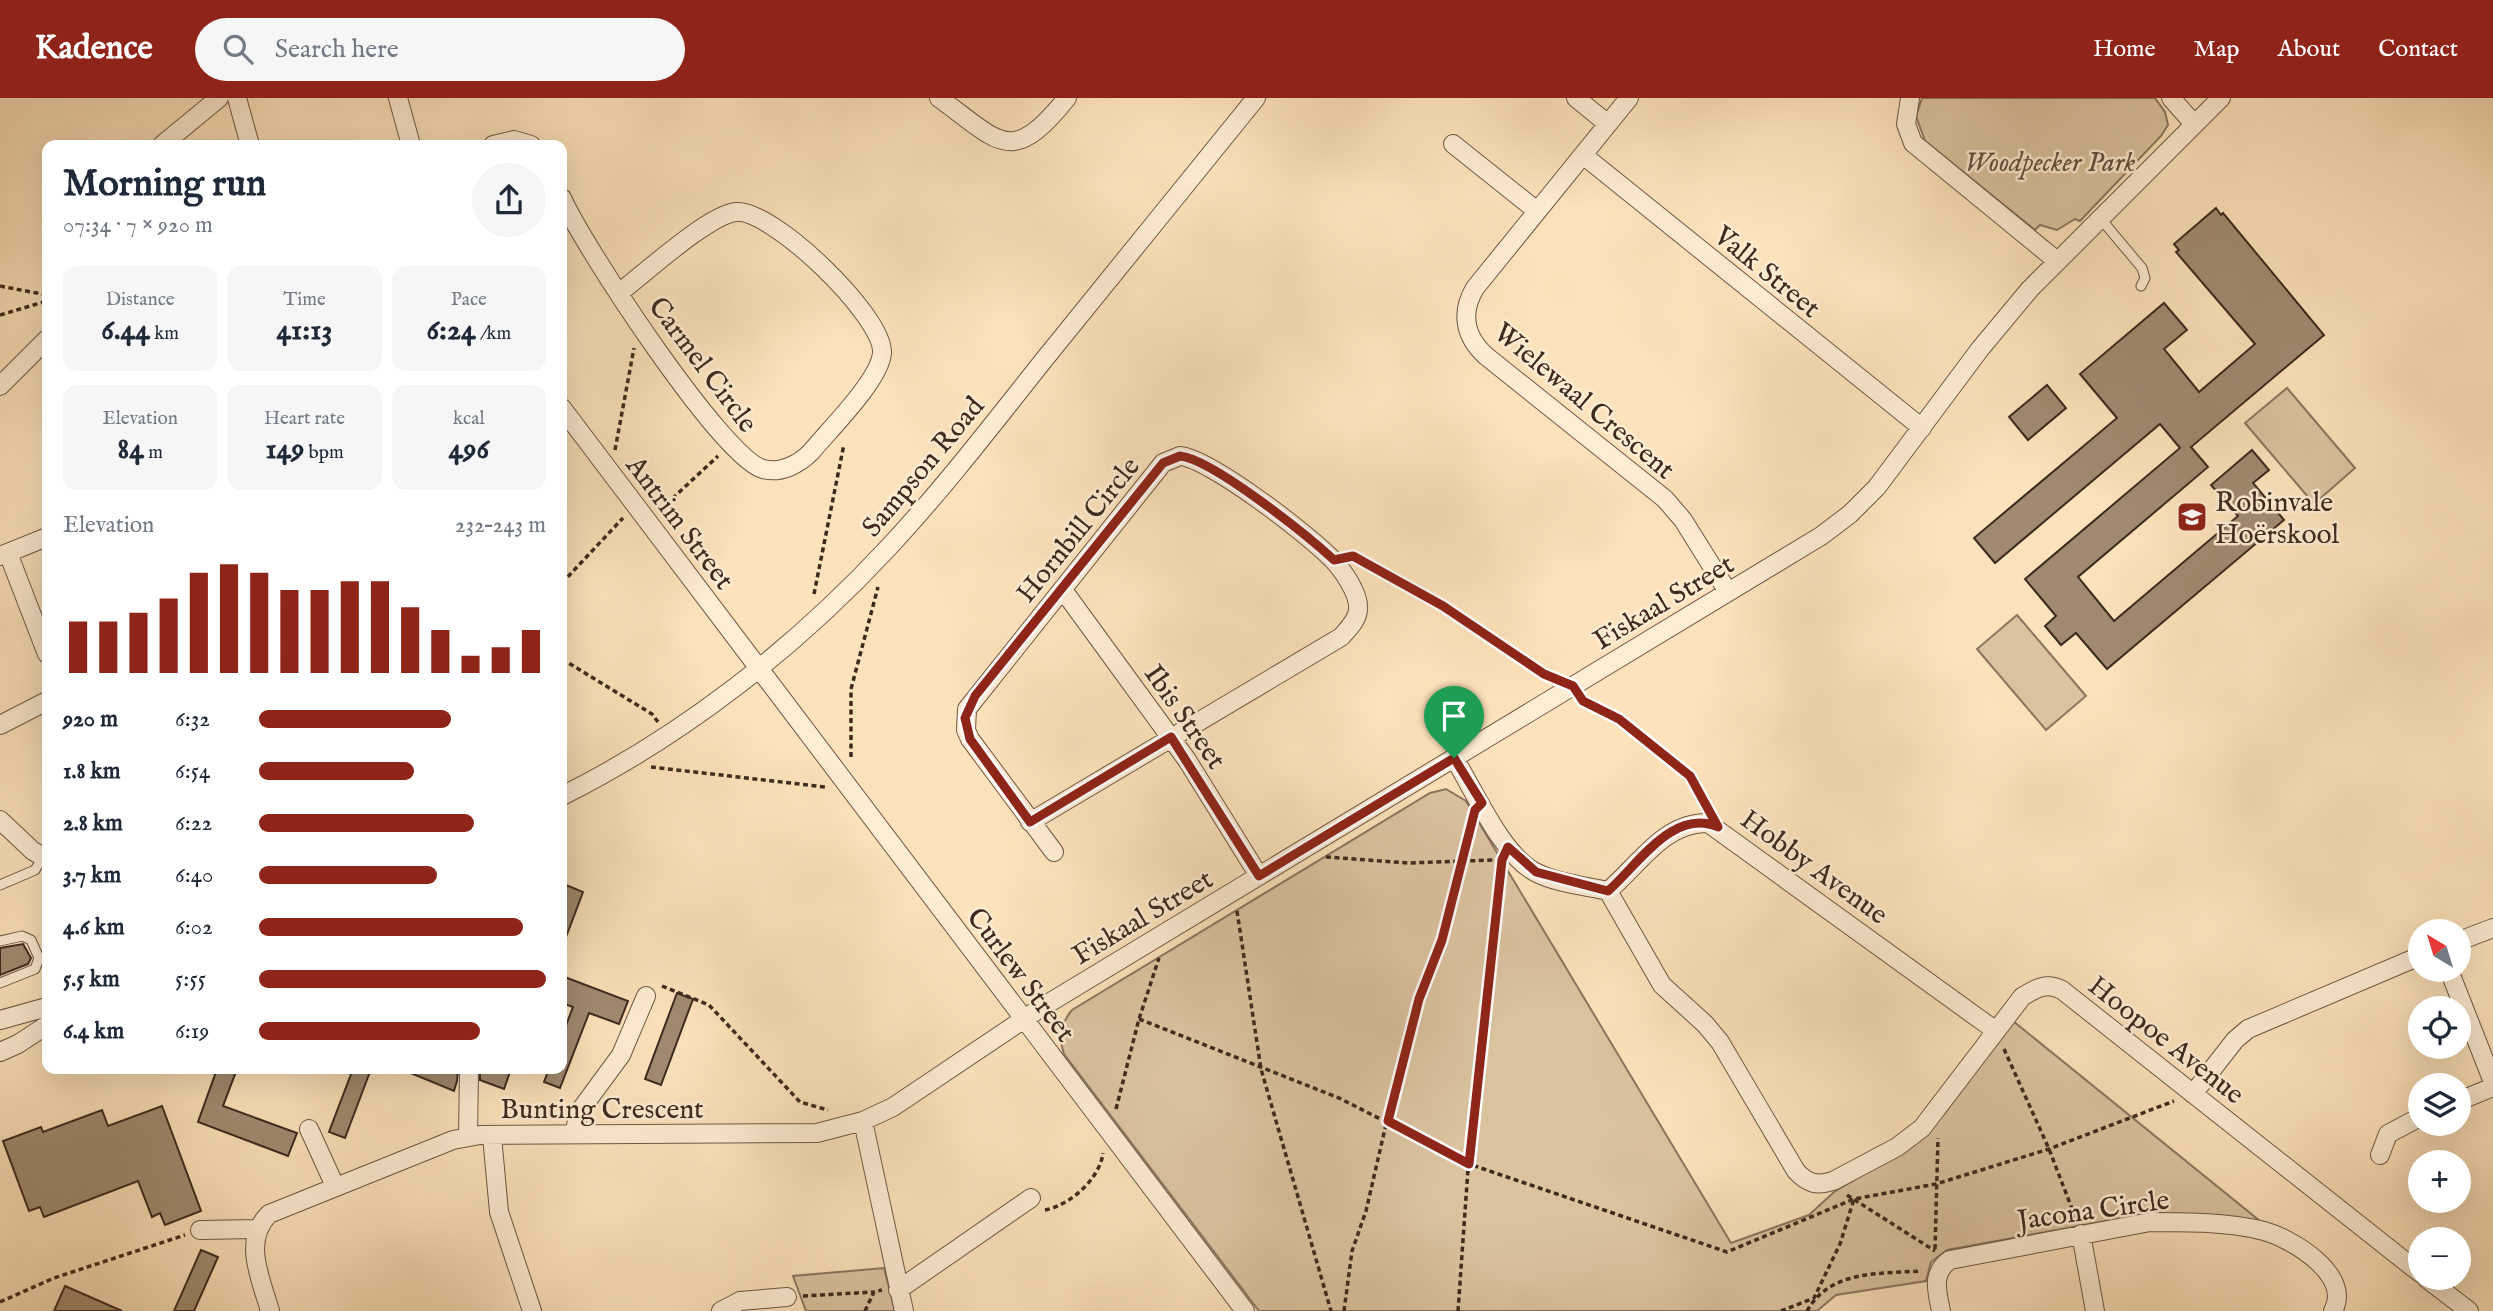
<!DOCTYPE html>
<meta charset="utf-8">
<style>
body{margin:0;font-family:"IM FELL English",serif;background:#f6f6f7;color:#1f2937;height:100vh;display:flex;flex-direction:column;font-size:26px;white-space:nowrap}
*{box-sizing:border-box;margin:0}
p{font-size:23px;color:#747a83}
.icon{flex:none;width:38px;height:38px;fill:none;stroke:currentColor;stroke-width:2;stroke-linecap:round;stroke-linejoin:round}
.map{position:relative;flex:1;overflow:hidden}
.side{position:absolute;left:42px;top:42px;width:525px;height:934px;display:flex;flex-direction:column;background:#fff;border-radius:14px;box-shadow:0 7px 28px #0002}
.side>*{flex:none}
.needle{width:46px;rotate:322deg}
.tools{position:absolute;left:2408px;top:821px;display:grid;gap:14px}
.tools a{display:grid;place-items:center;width:63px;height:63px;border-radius:50%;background:#fff;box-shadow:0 7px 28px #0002;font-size:35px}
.pin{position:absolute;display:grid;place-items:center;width:60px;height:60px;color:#fff;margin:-72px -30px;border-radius:50% 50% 50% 0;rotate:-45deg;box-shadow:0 0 7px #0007}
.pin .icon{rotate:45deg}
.round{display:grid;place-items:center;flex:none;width:74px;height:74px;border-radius:37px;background:#f6f6f7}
.overview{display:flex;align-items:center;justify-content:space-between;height:119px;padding:0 21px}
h1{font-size:38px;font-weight:800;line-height:52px}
.figures{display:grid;grid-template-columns:repeat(3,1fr);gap:10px;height:119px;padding:7px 21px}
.figures div{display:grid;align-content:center;border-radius:14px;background:#f6f6f7;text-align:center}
.figures b{font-size:30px;font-weight:800}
.figures small{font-size:19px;font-weight:400}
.figures p{font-size:19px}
.chart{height:196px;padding:14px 21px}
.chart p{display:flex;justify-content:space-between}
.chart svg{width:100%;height:126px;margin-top:7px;stroke:#8f2418;stroke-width:6}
ul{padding:0 21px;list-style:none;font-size:23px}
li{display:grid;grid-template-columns:112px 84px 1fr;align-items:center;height:52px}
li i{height:18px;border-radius:9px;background:#8f2418}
header{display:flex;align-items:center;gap:42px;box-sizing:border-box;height:98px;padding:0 35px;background:#8f2418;color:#fff}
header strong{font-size:33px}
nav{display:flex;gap:38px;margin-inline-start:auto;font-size:24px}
.search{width:490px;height:63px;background:#f6f6f7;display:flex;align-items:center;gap:18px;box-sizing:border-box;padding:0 24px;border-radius:38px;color:#747a83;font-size:26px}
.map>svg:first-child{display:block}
.green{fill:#dcc3a0;stroke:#8c7660;stroke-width:2}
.building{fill:#a18a70;stroke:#3d2a1f;stroke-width:2}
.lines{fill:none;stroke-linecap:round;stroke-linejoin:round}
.service-casing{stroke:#6d5846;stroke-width:11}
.minor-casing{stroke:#6d5846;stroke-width:20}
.path{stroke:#3d2a1f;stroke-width:3.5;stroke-dasharray:5 3.5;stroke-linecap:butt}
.service{stroke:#feecd3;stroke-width:9}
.minor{stroke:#feecd3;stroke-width:18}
.route-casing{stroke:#fff;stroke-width:14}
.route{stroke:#8f2418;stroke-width:9}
.labels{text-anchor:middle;stroke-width:5;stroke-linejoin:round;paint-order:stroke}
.park-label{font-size:28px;font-style:italic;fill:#65503f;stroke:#feecd3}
.street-label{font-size:28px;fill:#3d2a1f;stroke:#feecd3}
.poi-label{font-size:28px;fill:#3d2a1f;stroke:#feecd3;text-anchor:start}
</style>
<header>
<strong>Kadence</strong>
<div class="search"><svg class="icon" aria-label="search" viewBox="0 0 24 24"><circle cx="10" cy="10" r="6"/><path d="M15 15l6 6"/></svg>Search here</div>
<nav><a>Home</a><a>Map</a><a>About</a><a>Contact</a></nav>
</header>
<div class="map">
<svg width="2493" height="1213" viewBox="0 0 2493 1213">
<rect width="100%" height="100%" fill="#fde2bb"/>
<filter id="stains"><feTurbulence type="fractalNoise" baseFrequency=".00286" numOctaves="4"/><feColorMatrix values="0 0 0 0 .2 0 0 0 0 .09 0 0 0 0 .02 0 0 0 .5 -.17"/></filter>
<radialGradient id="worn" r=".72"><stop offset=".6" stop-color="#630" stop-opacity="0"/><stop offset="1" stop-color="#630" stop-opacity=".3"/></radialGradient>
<path class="green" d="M1922 0H2155L2165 14 2168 27 2161 38 2080 123 2075 121 2057 132 2040 127 2035 132 1925 43 1916 18Z
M2287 290 2355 370 2314 406 2245 325Z
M2017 517 2086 598 2046 632 1977 551Z
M1446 691 1466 703 1731 1145 1809 1117 1834 1094 1910 1049 1944 1016 2013 923 2260 1123 2150 1115 1947 1152 1931 1164 1926 1183 1836 1197 1817 1213H1259L1064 956C1058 939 1061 925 1072 912L1430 695Z
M884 1170 895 1213H806L793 1178Z"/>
<path class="building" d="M2216 110 2221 117 2223 115 2324 237 2191 349 2208 369 2078 479 2114 523 2238 418 2211 387 2252 352 2269 372 2253 385 2284 422 2107 571 2076 535 2061 547 2045 528 2056 518 2025 481 2180 350 2160 326 1995 465 1974 440 2117 320 2080 276 2164 205 2187 232 2164 251 2199 294 2255 246 2176 154 2179 152 2174 146Z
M2047 287 2066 310 2028 342 2009 319Z
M566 787 583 794 563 847 562 800Z
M23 846 31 860 28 866 0 877V850Z
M562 878 628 903 619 926 589 915 560 990 544 984 549 971H562V938L573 909 562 905Z
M677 895 693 901 661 987 645 981Z
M217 971H237L223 1008 297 1035 288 1058 198 1024Z
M353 971H371L345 1040 329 1034Z
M401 971H458L457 983 454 993Z
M480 971H511L504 991 480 982Z
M162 1008 201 1113 165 1127 160 1115 152 1119 138 1083 44 1119 40 1109 29 1113 3 1043 41 1029 43 1034 102 1012 108 1028Z
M201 1152 218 1159 194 1213H174Z
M65 1188 122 1213H54Z"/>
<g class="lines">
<g class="service-casing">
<path id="service" d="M2100 120 2142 170 2145 180 2141 188
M0 787 35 772 43 759
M0 843 22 838 31 842 39 860 35 871 0 885"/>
</g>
<g class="minor-casing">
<path id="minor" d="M237 0 250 47
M398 0 411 47
M939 0C1001 45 1011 69 1067 0
M1576 0 1608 26
M1629 0 1475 190C1460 215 1465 239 1486 258L1665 401 1683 422 1728 494
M1910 0 1906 26 1913 45 2057 163
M2171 0 2194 26
M1453 46 1537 113
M162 47 219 0
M493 47 514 42 531 47
M1583 57 1922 330
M562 100C582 146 722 360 763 371 781 376 799 366 811 354 829 332 880 282 882 255 884 218 771 110 736 114 708 117 644 176 619 195
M0 288 47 241
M562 310 1245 1213
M8 455 47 556
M0 458 47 439
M1063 492 1187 662 1259 778
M0 627 47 603
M1454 660C1474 692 1502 757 1535 774 1556 785 1585 788 1608 793
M562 698C684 637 795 550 888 450 943 391 993 326 1043 263 1114 175 1185 88 1256 0
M0 722 33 753 47 761
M1030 724 1341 539C1348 531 1357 523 1358 512 1360 496 1342 471 1331 460 1309 437 1209 360 1180 358L1163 365 967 611 966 632 970 641 1054 754
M1608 793 1662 887 1705 926 1720 944 1796 1073C1808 1086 1817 1088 1833 1083L1897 1049 1922 1030 2022 899C2036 890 2047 884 2062 892L2420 1175
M1608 793C1639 767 1664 724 1708 725L1996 933
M2459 843 2493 830
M2449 872 2493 984
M0 922 47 909
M0 954 18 946 47 927
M2193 996 2235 942 2248 931 2420 858
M2459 1003 2493 989
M863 1023 904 1213
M309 1031 335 1088
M574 1036 579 1014 621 957 646 898
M468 1038 469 971
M492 1038 499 1114 532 1213
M2380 1057 2388 1036 2420 1019
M200 1132 257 1131
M2081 1136 2095 1213
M2426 1180 2469 1213
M898 1192 1031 1100
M270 1213C261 1181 242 1143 269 1116L453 1042 480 1037 817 1035 863 1023 893 1009 1039 911 1821 438 1850 416 1877 389 1980 251 2030 191 2221 0
M721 1213 740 1203 787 1199
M1941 1213C1937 1193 1931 1175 1950 1162L2150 1124C2187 1124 2229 1124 2264 1133 2293 1141 2353 1178 2333 1213"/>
</g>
<path class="path" d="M0 188 47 197
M0 217 47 203
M615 352 634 250
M660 412 718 358
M1357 460 1443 508 1553 580
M562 485 623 420
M814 496 844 346
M562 561 652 616 658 624
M1583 602C1629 629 1683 658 1709 708
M851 659V591L878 489
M651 669 825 689
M1326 759 1408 765 1493 762
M1237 813 1261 971 1331 1213
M662 888 709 907 800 1004 828 1012
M1139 921 1339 1000 1469 1066 1727 1154 1854 1101 1936 1086 2049 1051 2174 1003
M2004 951 2049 1051 2076 1121
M1116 1011 1139 921 1159 860
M1847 1097 1935 1153
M1045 1112C1071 1107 1100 1080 1103 1055
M1935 1151 1938 1040
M803 1198 874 1194
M0 1204 54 1180 185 1137
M865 1213 874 1194 882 1192
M1344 1213 1352 1153 1366 1113 1396 983 1419 901 1442 842 1471 728
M1458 1213 1470 1043 1502 771
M1781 1213 1814 1200 1840 1146 1854 1101
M1807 1213C1830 1172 1878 1176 1920 1173"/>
<use href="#service" class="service"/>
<use href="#minor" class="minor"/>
</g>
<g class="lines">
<g class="route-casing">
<path id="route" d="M1180 358C1212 361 1307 437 1334 462L1353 458 1443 508 1544 576 1573 588 1583 603 1619 621 1690 678 1718 729C1673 709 1637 768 1608 793L1536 774 1508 749 1502 762 1469 1066 1388 1023 1419 901 1442 842 1475 712 1482 705 1454 660 1259 778 1171 639 1030 724 970 641 965 620 975 598 1163 365Z"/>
</g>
<use href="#route" class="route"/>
</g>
<defs>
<g id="school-square" transform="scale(1.575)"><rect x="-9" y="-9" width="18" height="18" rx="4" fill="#8f2418" stroke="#feecd3"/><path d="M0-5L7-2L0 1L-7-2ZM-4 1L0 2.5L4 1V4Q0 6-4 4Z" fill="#fff"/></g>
</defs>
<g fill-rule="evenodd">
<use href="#school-square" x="2192" y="419"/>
</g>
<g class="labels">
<g class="park-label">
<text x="2050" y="73">Woodpecker Park</text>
</g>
<g class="street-label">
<text transform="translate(1768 173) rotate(39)" y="10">Valk Street</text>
<text transform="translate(704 266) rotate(53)" y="10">Carmel Circle</text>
<text transform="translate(1585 302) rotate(40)" y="10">Wielewaal Crescent</text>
<text transform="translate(922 368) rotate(-50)" y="10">Sampson Road</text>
<text transform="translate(681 424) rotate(53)" y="10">Antrim Street</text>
<text transform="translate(1077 431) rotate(-51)" y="10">Hornbill Circle</text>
<text transform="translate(1663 503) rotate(-31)" y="10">Fiskaal Street</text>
<text transform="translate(1186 618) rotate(55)" y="10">Ibis Street</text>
<text transform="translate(1815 768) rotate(36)" y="10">Hobby Avenue</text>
<text transform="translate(1142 818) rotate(-31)" y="10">Fiskaal Street</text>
<text transform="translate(1022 876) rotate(53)" y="10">Curlew Street</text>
<text transform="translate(2167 941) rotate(38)" y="10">Hoopoe Avenue</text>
<text x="602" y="1020">Bunting Crescent</text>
<text transform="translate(2093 1111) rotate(-8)" y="10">Jacona Circle</text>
</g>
<g class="poi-label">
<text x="2215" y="413">Robinvale<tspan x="2215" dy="32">Hoërskool</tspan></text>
</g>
</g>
<rect width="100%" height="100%" filter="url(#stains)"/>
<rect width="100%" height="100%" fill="url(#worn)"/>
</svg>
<div class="tools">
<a><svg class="needle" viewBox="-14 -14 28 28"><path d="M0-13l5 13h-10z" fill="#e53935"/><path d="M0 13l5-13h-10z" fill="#747a83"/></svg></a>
<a><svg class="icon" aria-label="locate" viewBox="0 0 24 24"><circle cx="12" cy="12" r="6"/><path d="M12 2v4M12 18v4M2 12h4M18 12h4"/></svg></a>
<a><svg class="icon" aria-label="layers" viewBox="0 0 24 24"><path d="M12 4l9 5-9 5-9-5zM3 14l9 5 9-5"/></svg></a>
<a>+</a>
<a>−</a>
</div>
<div class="pin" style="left:1454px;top:660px;background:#1e9e55"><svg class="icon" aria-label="arrive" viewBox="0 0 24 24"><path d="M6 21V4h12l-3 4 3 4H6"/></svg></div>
<section class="side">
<div class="overview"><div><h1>Morning run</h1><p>07:34 · 7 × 920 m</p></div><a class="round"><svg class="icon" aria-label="share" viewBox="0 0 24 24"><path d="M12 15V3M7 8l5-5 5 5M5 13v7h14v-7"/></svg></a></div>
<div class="figures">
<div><p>Distance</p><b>6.44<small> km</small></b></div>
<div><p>Time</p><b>41:13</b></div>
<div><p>Pace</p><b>6:24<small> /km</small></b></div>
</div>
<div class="figures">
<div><p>Elevation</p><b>84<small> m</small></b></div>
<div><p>Heart rate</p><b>149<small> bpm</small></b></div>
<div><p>kcal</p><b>496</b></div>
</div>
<div class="chart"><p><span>Elevation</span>232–243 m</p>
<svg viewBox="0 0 160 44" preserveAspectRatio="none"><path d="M5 44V26M15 44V26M25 44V23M35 44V18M45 44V9M55 44V6M65 44V9M75 44V15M85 44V15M95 44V12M105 44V12M115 44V21M125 44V29M135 44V38M145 44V35M155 44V29"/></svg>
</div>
<ul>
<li><b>920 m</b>6:32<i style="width:67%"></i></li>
<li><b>1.8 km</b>6:54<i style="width:54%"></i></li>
<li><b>2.8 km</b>6:22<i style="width:75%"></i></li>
<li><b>3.7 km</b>6:40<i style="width:62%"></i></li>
<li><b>4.6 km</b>6:02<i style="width:92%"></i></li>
<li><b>5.5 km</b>5:55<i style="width:100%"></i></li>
<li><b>6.4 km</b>6:19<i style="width:77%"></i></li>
</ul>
</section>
</div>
